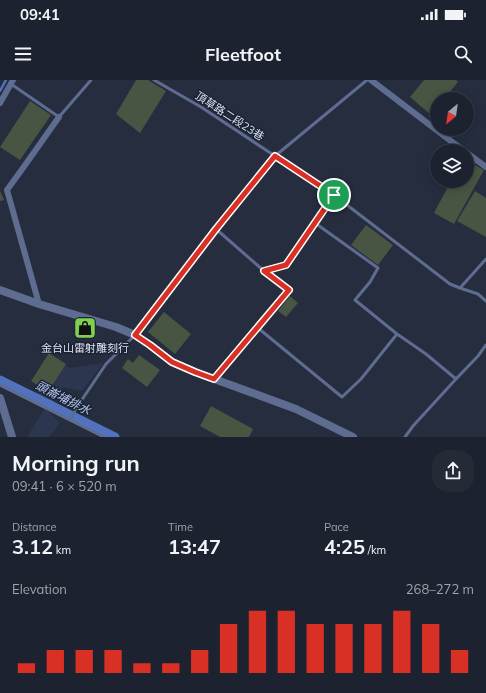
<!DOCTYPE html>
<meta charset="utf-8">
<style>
body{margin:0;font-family:Mulish,"Noto Sans TC",sans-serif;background:#252a37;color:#f1f3f6;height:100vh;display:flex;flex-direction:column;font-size:15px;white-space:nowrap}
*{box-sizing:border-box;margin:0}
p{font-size:13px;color:#a0a4aa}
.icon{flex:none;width:22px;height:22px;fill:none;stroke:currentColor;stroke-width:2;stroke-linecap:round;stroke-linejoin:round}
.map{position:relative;height:357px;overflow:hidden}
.sheet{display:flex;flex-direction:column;background:#1c222f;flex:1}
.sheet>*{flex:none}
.needle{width:26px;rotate:209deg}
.tools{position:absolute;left:430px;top:12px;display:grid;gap:8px}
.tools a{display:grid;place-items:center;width:44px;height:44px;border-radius:50%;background:#1c222f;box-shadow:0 2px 10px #0003,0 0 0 1px #3a3f4b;font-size:20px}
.pin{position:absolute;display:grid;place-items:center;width:34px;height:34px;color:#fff;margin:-17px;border:2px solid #fff;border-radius:50%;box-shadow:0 1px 4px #0007}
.round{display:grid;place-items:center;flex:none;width:42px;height:42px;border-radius:16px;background:#252a37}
.head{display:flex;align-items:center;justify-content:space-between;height:68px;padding:0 12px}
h1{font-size:22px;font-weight:700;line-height:30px}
.metrics{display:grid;grid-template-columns:repeat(3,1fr);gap:6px;height:68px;padding:4px 12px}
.metrics div{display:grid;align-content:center}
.metrics b{font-size:20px;font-weight:700}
.metrics small{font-size:11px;font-weight:400}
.metrics p{font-size:11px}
.chart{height:112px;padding:8px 12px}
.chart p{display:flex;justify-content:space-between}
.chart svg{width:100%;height:72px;margin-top:4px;stroke:#d93025;stroke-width:6}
.status{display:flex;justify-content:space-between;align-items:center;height:28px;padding:0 20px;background:#1c222f;direction:ltr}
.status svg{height:11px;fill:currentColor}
header{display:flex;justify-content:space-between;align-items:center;height:52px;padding:0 12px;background:#1c222f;font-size:18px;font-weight:700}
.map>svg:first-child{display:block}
.built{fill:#2c364e}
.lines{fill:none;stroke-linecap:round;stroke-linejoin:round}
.stream{stroke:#5372be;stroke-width:2.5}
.canal{stroke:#5372be;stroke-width:9}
.building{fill:#485542}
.service{stroke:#5e6d8f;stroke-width:3}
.minor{stroke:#5e6d8f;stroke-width:6}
.tertiary{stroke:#5e6d8f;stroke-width:8}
.route-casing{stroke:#fff;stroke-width:8}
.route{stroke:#d93025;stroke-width:5}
.labels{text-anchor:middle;stroke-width:3;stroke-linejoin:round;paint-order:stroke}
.street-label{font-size:11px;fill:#dce2ee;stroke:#1b2334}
.poi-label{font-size:11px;fill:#dce2ee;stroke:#1b2334}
.water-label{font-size:12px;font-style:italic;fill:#b2c5ed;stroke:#1b2334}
</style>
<div class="status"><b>09:41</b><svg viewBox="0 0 49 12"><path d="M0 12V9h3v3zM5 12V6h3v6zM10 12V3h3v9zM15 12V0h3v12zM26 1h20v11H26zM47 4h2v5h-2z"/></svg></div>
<header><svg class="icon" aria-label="menu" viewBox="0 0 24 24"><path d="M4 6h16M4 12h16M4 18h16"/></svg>Fleetfoot<svg class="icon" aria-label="search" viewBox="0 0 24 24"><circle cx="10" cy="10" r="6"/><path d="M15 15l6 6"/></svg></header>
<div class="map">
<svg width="486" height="357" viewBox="0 0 486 357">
<rect width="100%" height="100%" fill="#252d3f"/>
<path class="built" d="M56 278 70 288 103 283 82 311 64 307 53 322 34 316Z
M45 328 60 343 49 357H27Z"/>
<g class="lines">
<path class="stream" d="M0 11 6 0"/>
<path class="canal" d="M0 300 115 357"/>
</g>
<path class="building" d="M136 0H148L166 11 140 53 116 34Z
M424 0H456L458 2 444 19H437V27L431 35 410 17Z
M30 21 51 35 20 80 0 67Z
M467 81 484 90 454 144 434 133 451 101H467Z
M0 111 4 120 0 121Z
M475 111 486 118V157L457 141Z
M366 145 393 165 378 185 351 165Z
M290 216 298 223 286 237 278 231Z
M164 232 191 254 175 274 148 252Z
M81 241 93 245 90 256 78 252Z
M49 273 66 284 48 312 31 301Z
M139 275 160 290 147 307 122 288 128 279 133 283Z
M211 326 253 349 249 357H220L200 346Z"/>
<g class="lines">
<path class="service" d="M154 0 201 27 275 76 334 115
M11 4 59 37 91 0
M216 149 264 191 286 185 334 115 450 204 460 208 486 179
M460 208 478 214 486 221
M258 248 342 317 361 299 397 254 355 220 370 202 378 188 315 143
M397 254 426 274 456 299 413 346 405 357
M215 298 289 210 264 191
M456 299 478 276 486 265
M0 305 104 357
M71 340 75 330 106 284 135 255 216 149 275 76 367 0"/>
<path class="minor" d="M371 0 464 71
M0 23 13 0
M467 73 486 87
M39 224 7 110 23 88 59 37"/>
<path class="tertiary" d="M0 210 39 224 116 247 135 255 150 265 172 282 195 292 296 329 353 357
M0 318 12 357"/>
</g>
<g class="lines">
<g class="route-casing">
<path id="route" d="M275 76 334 115 286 185 264 191 289 210 214 299 195 292 172 282 150 265 135 255 216 149Z"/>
</g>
<use href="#route" class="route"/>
</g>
<defs>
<g id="shop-square" transform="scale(1.15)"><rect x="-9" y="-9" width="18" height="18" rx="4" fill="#80d051" stroke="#1b2334"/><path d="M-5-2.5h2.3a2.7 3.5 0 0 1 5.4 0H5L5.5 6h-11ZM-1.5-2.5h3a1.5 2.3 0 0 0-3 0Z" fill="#111"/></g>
</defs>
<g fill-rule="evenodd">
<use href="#shop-square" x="85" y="248"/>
</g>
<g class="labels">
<g class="street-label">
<text transform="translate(230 36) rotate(33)" y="4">頂草路二段23巷</text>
</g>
<g class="poi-label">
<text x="85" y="272">金台山雷射雕刻行</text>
</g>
<g class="water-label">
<text transform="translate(63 318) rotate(27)" y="4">頭崙埔排水</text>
</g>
</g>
</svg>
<div class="tools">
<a><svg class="needle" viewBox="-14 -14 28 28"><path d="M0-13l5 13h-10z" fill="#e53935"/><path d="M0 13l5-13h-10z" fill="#a0a4aa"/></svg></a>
<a><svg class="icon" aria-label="layers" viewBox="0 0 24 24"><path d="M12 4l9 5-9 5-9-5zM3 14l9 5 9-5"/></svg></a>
</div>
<div class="pin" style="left:334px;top:115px;background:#1e9e55"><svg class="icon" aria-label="arrive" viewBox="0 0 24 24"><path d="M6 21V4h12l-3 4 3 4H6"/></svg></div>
</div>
<section class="sheet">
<div class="head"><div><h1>Morning run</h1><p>09:41 · 6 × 520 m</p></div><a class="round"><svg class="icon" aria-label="share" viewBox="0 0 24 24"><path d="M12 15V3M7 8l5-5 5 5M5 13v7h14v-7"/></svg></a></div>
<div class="metrics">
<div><p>Distance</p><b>3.12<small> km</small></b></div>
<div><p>Time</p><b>13:47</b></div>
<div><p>Pace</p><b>4:25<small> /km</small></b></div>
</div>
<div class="chart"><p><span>Elevation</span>268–272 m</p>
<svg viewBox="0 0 160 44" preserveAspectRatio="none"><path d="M5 44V38M15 44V30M25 44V30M35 44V30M45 44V38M55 44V38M65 44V30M75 44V14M85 44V6M95 44V6M105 44V14M115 44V14M125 44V14M135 44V6M145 44V14M155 44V30"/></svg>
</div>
</section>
